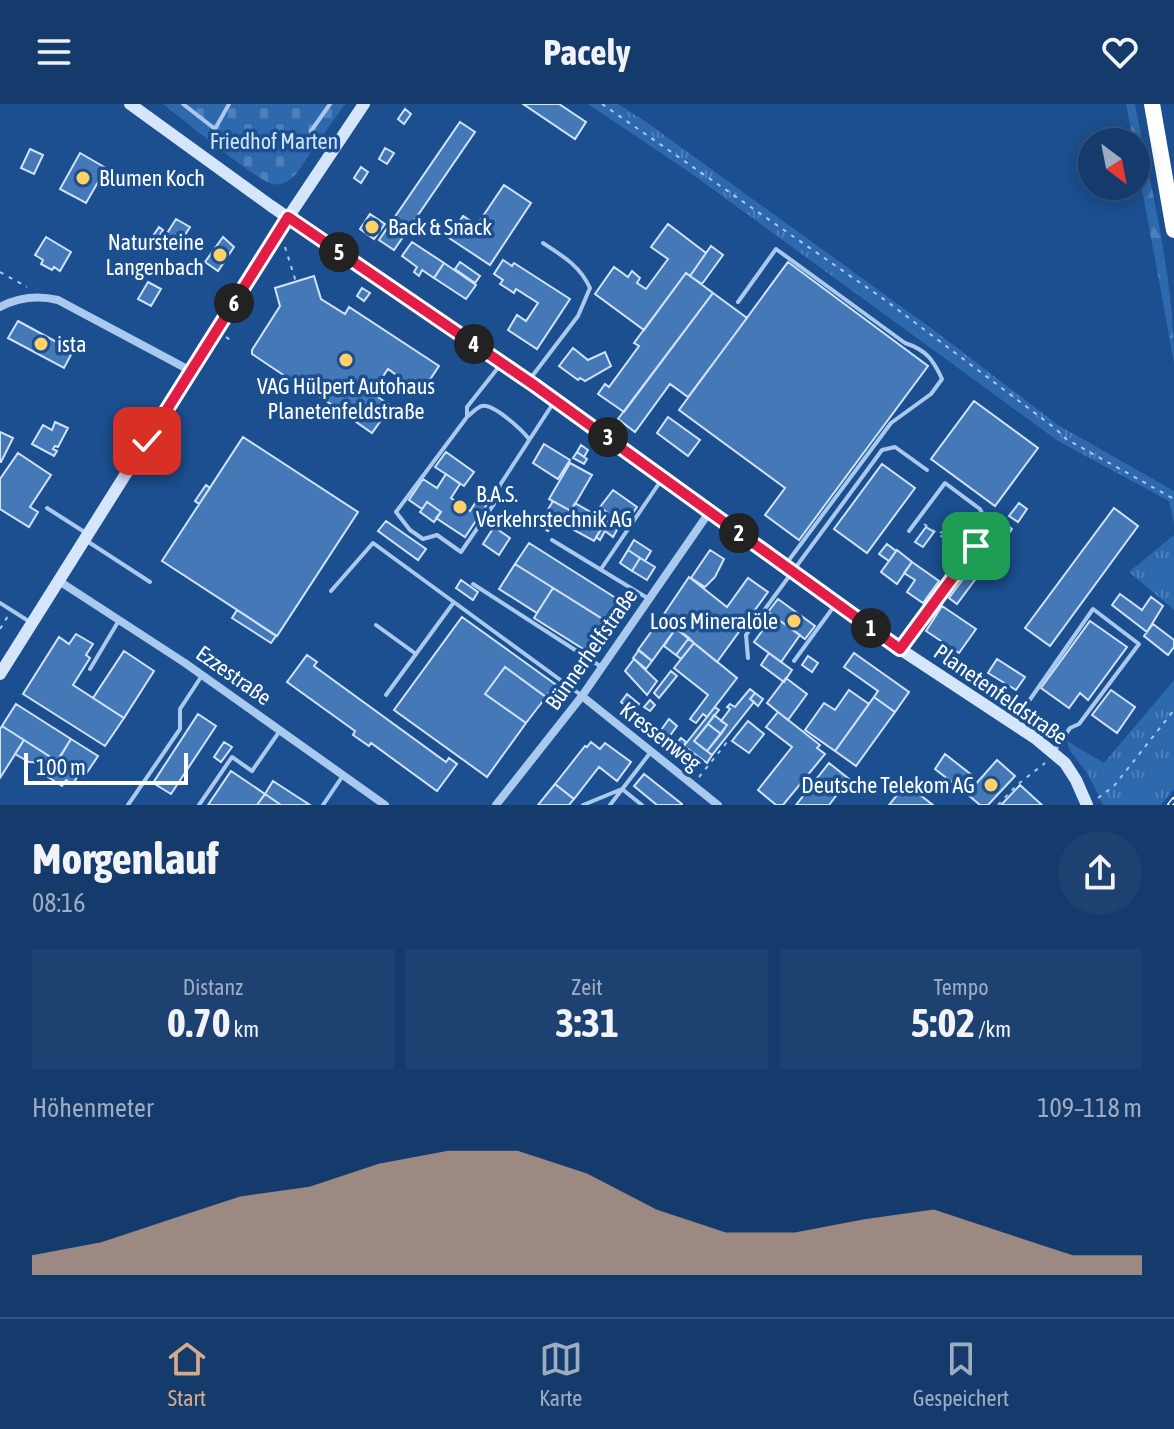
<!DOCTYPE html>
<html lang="de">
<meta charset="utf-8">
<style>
body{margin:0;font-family:"Asap Condensed",sans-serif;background:#1d4271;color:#f1f3f6;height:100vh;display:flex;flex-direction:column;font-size:30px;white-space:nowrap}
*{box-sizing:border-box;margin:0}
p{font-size:26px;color:#9dadc1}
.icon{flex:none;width:44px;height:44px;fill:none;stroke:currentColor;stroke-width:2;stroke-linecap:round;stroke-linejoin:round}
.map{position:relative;height:701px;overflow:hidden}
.side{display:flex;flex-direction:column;background:#143b6b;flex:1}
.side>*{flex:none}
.needle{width:52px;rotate:148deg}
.tools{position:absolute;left:1078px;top:24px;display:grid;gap:16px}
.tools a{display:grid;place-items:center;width:72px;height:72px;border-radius:50%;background:#143b6b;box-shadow:0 4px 20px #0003,0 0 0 2px #33557e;font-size:40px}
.scale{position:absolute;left:24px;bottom:20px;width:164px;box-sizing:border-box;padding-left:8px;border:4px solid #fff;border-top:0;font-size:22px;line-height:28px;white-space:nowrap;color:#fff;-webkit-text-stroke:6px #1b4f8f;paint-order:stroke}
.pin{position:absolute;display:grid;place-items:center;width:68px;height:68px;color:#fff;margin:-34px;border-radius:16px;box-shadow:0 4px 12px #0006}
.km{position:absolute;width:40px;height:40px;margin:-20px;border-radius:50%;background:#222;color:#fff;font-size:22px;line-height:40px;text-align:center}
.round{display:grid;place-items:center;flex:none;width:84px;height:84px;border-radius:42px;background:#1d4271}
.summary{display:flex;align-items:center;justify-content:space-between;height:136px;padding:0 32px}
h1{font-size:44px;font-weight:700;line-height:60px}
.figures{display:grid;grid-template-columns:repeat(3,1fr);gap:12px;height:136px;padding:8px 32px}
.figures div{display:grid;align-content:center;border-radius:0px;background:#1d4271;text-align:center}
.figures b{font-size:40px;font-weight:700}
.figures small{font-size:22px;font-weight:400}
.figures p{font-size:22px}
.chart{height:224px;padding:16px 32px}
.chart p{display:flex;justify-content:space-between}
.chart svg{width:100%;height:144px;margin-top:8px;fill:#d6ab8b;opacity:.7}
header{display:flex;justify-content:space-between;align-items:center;height:104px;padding:0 32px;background:#143b6b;font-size:36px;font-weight:700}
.tab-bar{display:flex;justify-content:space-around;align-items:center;height:112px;border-top:2px solid #33557e;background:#143b6b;font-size:22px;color:#9dadc1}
.tab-bar a{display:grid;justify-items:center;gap:4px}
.tab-bar .on{color:#d6ab8b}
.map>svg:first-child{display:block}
.grass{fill:url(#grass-tufts)}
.forest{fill:url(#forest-firs)}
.cemetery{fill:url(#cemetery-stones)}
.building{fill:#4478b7;stroke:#cfe3fa;stroke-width:2}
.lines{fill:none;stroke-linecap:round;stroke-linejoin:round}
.path{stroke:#a9c9ee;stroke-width:2;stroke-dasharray:4 6;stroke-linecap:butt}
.lane{stroke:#a9c9ee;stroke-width:4}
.street{stroke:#a9c9ee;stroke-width:8}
.secondary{stroke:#d6e6fa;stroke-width:12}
.highway{stroke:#fff;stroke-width:16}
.rail-casing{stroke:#fff;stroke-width:6}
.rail{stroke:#1b4f8f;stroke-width:3;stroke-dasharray:9;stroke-linecap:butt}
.route-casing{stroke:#fff;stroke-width:16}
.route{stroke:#e11d48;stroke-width:10}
.poi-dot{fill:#ffd166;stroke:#1b4f8f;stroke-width:3}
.labels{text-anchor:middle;stroke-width:7;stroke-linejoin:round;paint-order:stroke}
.park-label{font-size:22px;fill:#cfe3fa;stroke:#1b4f8f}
.poi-label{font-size:22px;fill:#fff;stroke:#1b4f8f;text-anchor:start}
.street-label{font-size:22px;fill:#fff;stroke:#1b4f8f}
</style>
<header><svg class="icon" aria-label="menu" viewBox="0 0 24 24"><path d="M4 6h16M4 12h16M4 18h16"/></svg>Pacely<svg class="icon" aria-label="heart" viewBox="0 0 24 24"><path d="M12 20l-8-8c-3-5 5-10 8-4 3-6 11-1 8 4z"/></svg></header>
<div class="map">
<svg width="1174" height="701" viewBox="0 0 1174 701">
<defs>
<pattern id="grass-tufts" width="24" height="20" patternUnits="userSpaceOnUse" patternTransform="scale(2)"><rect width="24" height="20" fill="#2e69ad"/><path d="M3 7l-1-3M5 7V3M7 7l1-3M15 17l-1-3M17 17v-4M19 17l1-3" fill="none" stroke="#4d80b9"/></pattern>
<pattern id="forest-firs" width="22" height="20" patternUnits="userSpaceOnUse" patternTransform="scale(2)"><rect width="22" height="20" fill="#2e69ad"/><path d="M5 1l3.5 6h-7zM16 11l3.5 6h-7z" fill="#4d80b9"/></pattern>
<pattern id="cemetery-stones" width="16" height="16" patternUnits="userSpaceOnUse" patternTransform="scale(2)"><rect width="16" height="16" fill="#2e69ad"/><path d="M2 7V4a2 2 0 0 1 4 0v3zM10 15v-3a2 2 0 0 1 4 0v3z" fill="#4d80b9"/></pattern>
</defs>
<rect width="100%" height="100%" fill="#1b4f8f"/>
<path class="grass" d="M588 0H618L649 20 931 224 1058 321 1174 387V419L1169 397 1058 337 692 70Z
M1174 431V506L1129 468Z
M1174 576V685L1161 701H1103L1089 672 1069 645 1067 637 1104 659Z"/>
<path class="forest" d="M1126 0H1135C1151 85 1174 172 1174 259L1136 52V38H1133Z"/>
<path class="cemetery" d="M163 0H345L296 70C290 76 282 82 273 80 255 76 183 15 163 0Z"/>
<path class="building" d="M523 0H559L586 18 575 35Z
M405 5 411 10 404 20 398 15Z
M460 18 475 28 394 146 379 136Z
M385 44 394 49 387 60 379 55Z
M30 45 43 51 34 70 21 64Z
M80 49 106 64 86 99 60 85Z
M361 63 368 68 361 79 354 74Z
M504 81 531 99 490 161 449 134 463 112 477 121Z
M370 110 385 120 374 135 360 125Z
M176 115 190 123 180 139 166 131Z
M668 120 706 149 690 172 686 169 644 226 595 190 614 163 628 173 632 167 640 174 637 179 646 185 668 155 651 143Z
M159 123 163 126 157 135 153 132Z
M166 131 180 139 175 146 160 136Z
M46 133 71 148 60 167 54 163 52 166 41 160 43 156 35 151Z
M223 133 234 143 218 167 205 158Z
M412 138 444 159 434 174 422 166 419 172 414 168 417 163 402 152Z
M711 142 723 151 702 180 690 172Z
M503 156 512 162 514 159 570 195 537 245 508 226 517 211 526 217 538 199 516 185 514 189 500 180 503 176 494 170Z
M460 158 480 172 475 179 455 165Z
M788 158 928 262 799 436 765 411 785 384 679 306Z
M444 159 476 181 466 195 434 174Z
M686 169 713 189 624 308 598 290 605 280 609 283 639 242 634 239Z
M314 172 321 195 345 210 349 203 439 262 421 289 388 265 372 289 391 302 372 329 299 278 297 280 252 250V246L280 202 275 184Z
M148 178 161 185 151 202 138 195Z
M362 184 370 189 364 197 357 192Z
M713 189 747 214 688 293 670 280 635 328 618 315Z
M18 217 73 247 64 264 8 234Z
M573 244 588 256 605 248 611 262 585 277 580 274 578 276 559 262Z
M974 297 1038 344 995 402 931 355Z
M668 313 700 336 688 352 657 329Z
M55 318 68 324 58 343 55 342 53 345 57 347 54 352 32 340 43 321 52 326Z
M0 328 13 334 1 358H0Z
M243 333 358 408 277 532 162 457Z
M544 340 570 356 558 375 533 359Z
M581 341 588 346 584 353 577 348Z
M446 348 474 368 464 382 435 363Z
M577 348 587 355 584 360 573 354Z
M18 349 51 371 30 403 38 408 29 423 0 405V375Z
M570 359 592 371 571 407 549 395Z
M882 360 915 384 867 449 834 425Z
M446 370 460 380 451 394 470 407 479 393 488 399 465 433 436 414 441 408 427 398 422 405 409 396 423 375 437 384Z
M206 381 210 384 199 400 195 397Z
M613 386 637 403 624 421 600 403Z
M553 397 571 407 564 417 547 407Z
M427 398 441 408 434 418 420 408Z
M575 399 606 417 594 437 563 420Z
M1019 399 1027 405 1018 418 1009 412Z
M1114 404 1138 422 1050 542 1025 524Z
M541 409 554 417 548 427 535 419Z
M386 417 426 445 418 456 378 427Z
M606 417 618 424 613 433 605 427 600 436 596 433Z
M1004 419 1012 425 988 459 979 453Z
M494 423 510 434 499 451 483 440Z
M926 423 934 428 923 443 915 438Z
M634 436 651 447 645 457 628 446Z
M529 439 619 496 606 517 515 460Z
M887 440 896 447 889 457 879 450Z
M628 446 640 454 632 467 620 459Z
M710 446 724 455 715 473 705 483 691 474Z
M897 446 912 458 897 480 881 468Z
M640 454 655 463 647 476 632 467Z
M912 458 939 477 923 499 907 488 915 476 904 469Z
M975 459 983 465 957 500 949 494Z
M515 460 553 484 537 509 499 485Z
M689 473 727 503 748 474 768 488 717 558 662 513Z
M461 476 478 488 473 496 456 484Z
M553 484 604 516 585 546 534 514Z
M1120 490 1142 506 1151 493 1163 502 1147 528 1112 501Z
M778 495 815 522 805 535 768 508Z
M942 502 976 525 959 549 926 527Z
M237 506 276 532 271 539 232 514Z
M773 512 800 531 781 558 754 538Z
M462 513 555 580 546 593 505 563 485 590 526 619 487 673 394 606Z
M662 513 676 524 652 557 638 546Z
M1090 517 1127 543 1088 596 1080 589 1069 604 1041 584Z
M1153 520 1174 536V543L1168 551 1144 532Z
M676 524 689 534 676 551 664 542Z
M76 530 93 540 86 551 90 554 73 581 124 614 105 642 23 590 59 533 69 540Z
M689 534 694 539 681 555 676 551Z
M694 539 737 574 707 613 703 610 696 619 690 615 708 591 674 564Z
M639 546 652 557 646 565 633 554Z
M124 547 154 567 124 614 93 594Z
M769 549 792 566 784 578 761 561Z
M854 549 909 588 895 608 874 593 878 587 844 563Z
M307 551 317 558 314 562 446 658 449 654 457 660 437 687 371 639 369 642 353 631 355 627 287 578Z
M808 552 818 559 812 568 802 561Z
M634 555 657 577 647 591 625 567Z
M997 555 1025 573 1016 586 988 569Z
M505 563 546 593 526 619 485 590Z
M671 567 677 572 659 594 654 589Z
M786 574 807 590 788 616 767 599Z
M750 585 755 589 750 595 754 598 712 651 707 647 727 621 721 617 730 605 727 603 730 600 735 603Z
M849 586 869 600 835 647 805 626 824 599 835 606Z
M1111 586 1135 603 1117 629 1092 611Z
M755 589 763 595 758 602 750 595Z
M627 590 639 600 633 608 621 598Z
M874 593 895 608 856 662 835 647Z
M650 596 655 601 650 607 644 603Z
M16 600 71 635 57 657 2 622Z
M715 603 719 606 694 637 712 651 707 659 684 642Z
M778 608 820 641 817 644 825 650 783 701H776L758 686 792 643 766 623Z
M198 610 216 622 171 690 153 679Z
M714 611 727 621 721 630 708 620Z
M669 615 677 622 669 633 661 626Z
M748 617 764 630 749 649 732 637Z
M708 620 721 630 707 647 694 637Z
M2 622 24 636 0 674V625Z
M681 634 686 638 679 649 673 644Z
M71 635 98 652 84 673 79 670 73 680 66 676 62 682 48 673Z
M24 636 57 657 53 664 46 659 29 658 15 650Z
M224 638 232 643 221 658 214 653Z
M591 638 600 645 605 639 631 658 617 677 599 663 574 695 555 680 585 642 587 643Z
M945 650 973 672 962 686 935 665Z
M997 656 1015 672 988 701H980L967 690Z
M829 659 849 675 829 701H796Z
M231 667 265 690 257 701H208Z
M644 670 682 700V701H657L634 682Z
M273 677 293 690 310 701H281L265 690Z
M555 680 574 695 569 701H538Z
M906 680 933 701H889Z
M1020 681 1042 701H1001Z
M265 690 281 701H257Z"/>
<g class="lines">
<path class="path" d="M602 0 885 196 1056 325 1066 335 1174 395
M285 143 296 178
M0 168 27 183
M226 233 233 238
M924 420 961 446
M940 429 947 425
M0 525 8 512
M699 673 728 637 727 633
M1098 694 1114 682 1174 606
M998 701 1017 681 1045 659"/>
<path class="lane" d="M183 0 215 25 229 0
M311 27 330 0
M738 198 776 145 905 239C926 246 933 255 942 275L931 290 891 319 786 460
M530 275 578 212 590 184C580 162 563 152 543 139
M467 313V303L501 260
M529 335C522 326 493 299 482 302 477 303 471 310 467 313L396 408 410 426 423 435 437 431 461 448 494 400 500 381 554 298
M47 404 86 429
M552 436 649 495
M87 437 150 478
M601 465 662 375
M473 480 600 562
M331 487 373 439 581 591
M0 499 30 518
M376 521 416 550
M902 542 984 432 987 419 980 405 945 379 909 427
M748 554 746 531 882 346 895 343 927 366
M794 557 835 501
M90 565 118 518
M386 591 454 498
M1015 617 1093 505 1139 540 1079 620 1070 624 1055 646
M128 701 180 625V605L201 573
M199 701 232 653 252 667 279 628
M323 701 342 673
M583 701 622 685 642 701
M610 701 650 649"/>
<path class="street" d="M0 203C19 193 37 191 58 196L191 267
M59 477 185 559 385 701
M582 592 718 701
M496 701 582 592 710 407"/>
<path class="secondary" d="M130 0 271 102 556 296 900 545 1035 634 1065 659 1076 676 1087 701
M0 570 273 136 364 0"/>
<path class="highway" d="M1152 0 1174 126"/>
<g class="rail-casing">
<path id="rail" d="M1170 701 1174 696"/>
</g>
<use href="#rail" class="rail"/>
</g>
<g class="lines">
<g class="route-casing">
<path id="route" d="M147 337 288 113 534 281 900 545 976 442"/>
</g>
<use href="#route" class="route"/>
</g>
<g class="poi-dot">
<circle cx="83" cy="74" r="8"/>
<circle cx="372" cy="123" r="8"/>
<circle cx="220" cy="151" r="8"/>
<circle cx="41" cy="240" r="8"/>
<circle cx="346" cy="256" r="8"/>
<circle cx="460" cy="403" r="8"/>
<circle cx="794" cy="517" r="8"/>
<circle cx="991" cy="681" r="8"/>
</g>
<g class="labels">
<g class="park-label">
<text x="274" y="45">Friedhof Marten</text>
</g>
<g class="poi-label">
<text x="99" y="82">Blumen Koch</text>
<text x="388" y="131">Back &amp; Snack</text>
<text x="204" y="146" text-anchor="end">Natursteine<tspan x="204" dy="25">Langenbach</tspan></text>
<text x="57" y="248">ista</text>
<text x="346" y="290" text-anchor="middle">VAG Hülpert Autohaus<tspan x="346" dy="25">Planetenfeldstraße</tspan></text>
<text x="476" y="398">B.A.S.<tspan x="476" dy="25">Verkehrstechnik AG</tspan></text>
<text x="778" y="525" text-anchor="end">Loos Mineralöle</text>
<text x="975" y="689" text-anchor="end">Deutsche Telekom AG</text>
</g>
<g class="street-label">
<text transform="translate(591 545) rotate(-55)" y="8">Bünnerhelfstraße</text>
<text transform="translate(234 571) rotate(35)" y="8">Ezzestraße</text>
<text transform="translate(1001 590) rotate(35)" y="8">Planetenfeldstraße</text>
<text transform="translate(661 632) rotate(38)" y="8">Kressenweg</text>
</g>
</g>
</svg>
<div class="tools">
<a><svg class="needle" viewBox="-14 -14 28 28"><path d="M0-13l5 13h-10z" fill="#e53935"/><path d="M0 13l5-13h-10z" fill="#9dadc1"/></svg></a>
</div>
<div class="scale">100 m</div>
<div class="pin" style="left:976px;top:442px;background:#1e9e55"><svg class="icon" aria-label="arrive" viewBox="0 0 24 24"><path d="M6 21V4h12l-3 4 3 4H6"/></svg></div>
<div class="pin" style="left:147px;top:337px;background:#d93025"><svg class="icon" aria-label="check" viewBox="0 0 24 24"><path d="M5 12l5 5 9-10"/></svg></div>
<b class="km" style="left:871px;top:524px">1</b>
<b class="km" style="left:739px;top:429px">2</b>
<b class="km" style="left:608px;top:333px">3</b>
<b class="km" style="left:474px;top:240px">4</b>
<b class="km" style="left:339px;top:148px">5</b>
<b class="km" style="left:234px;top:199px">6</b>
</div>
<section class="side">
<div class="summary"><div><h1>Morgenlauf</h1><p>08:16</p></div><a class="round"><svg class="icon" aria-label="share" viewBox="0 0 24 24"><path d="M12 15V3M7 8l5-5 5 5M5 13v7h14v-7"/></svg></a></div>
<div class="figures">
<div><p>Distanz</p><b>0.70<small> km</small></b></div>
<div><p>Zeit</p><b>3:31</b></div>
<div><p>Tempo</p><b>5:02<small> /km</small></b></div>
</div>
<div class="chart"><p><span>Höhenmeter</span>109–118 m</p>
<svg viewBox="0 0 160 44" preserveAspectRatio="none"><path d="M0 44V38L10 34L20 27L30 20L40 17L50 10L60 6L70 6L80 13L90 24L100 31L110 31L120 27L130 24L140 31L150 38L160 38V44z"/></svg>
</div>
</section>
<nav class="tab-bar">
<a class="on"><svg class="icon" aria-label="home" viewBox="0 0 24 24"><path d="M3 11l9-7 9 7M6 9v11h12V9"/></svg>Start</a>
<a><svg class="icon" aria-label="map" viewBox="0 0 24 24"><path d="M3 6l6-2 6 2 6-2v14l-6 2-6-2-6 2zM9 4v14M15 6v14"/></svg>Karte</a>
<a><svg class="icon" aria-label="saved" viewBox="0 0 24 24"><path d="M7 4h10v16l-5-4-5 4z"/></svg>Gespeichert</a>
</nav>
